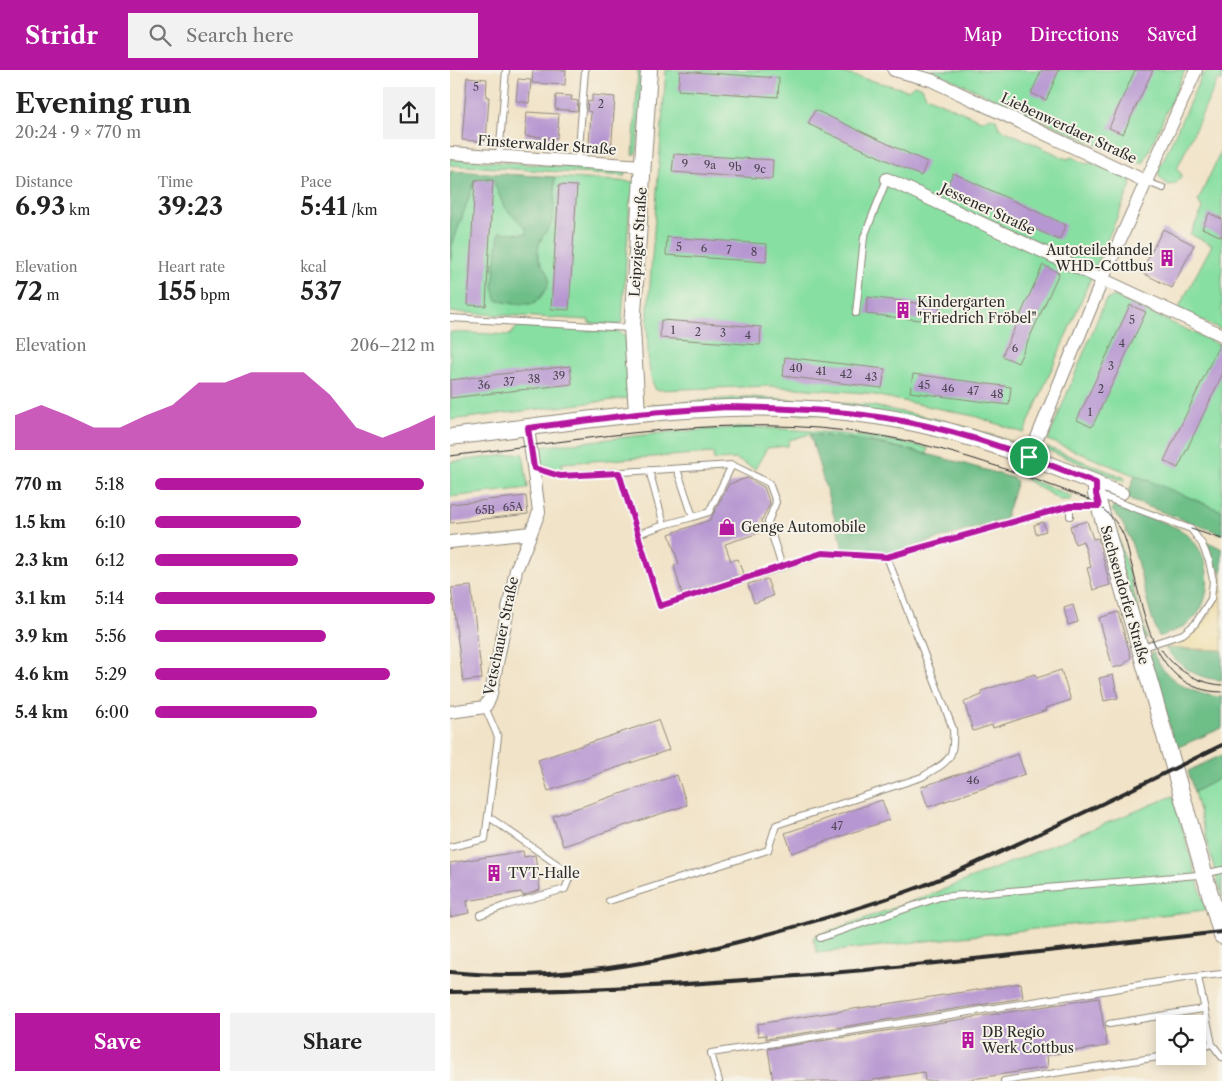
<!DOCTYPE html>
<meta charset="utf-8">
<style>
body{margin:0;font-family:"Libre Caslon Text",serif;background:#f2f2f2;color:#222;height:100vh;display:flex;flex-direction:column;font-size:19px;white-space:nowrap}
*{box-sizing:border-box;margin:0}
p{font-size:16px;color:#767676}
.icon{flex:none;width:28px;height:28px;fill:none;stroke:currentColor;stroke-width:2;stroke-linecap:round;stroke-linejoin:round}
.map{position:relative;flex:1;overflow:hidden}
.side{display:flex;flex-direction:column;background:#fff;width:450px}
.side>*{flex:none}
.buttons{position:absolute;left:706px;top:945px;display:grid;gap:10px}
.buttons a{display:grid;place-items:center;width:50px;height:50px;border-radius:0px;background:#fff;box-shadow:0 2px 12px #0003;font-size:25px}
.pin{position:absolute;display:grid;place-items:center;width:42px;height:42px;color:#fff;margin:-21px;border:2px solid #fff;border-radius:50%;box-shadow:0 1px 5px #0007}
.round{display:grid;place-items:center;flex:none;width:52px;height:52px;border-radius:0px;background:#f2f2f2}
.head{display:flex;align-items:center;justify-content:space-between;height:85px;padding:0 15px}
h1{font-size:28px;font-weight:800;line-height:38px}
.figures{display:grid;grid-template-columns:repeat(3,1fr);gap:8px;height:85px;padding:5px 15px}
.figures div{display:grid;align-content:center}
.figures b{font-size:25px;font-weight:800}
.figures small{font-size:14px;font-weight:400}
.figures p{font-size:14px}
.chart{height:140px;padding:10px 15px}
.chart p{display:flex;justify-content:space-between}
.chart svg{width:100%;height:90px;margin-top:5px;fill:#b5179e;opacity:.7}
.cta{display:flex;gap:10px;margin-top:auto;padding:10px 15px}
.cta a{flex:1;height:58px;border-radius:0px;background:#b5179e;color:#fff;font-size:20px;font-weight:800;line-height:58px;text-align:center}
.cta a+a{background:#f2f2f2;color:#222}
ul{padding:0 15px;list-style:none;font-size:16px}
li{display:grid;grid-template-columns:80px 60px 1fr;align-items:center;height:38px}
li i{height:12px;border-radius:6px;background:#b5179e}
header{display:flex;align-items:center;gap:30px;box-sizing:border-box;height:70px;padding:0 25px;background:#b5179e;color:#fff}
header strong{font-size:24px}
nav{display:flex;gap:28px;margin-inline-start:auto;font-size:18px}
.search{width:350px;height:45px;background:#f2f2f2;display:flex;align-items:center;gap:12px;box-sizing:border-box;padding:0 18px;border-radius:0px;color:#767676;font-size:19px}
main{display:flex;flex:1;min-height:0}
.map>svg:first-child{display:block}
.green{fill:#88dfa2;stroke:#5a8566}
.forest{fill:#6ebe88;stroke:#4c745a}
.sand{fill:#eeda9e;stroke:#8c8264}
.building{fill:#b797d1}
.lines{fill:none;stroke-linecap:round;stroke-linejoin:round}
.service-casing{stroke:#8e8779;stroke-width:8}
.minor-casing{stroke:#8e8779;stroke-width:14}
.tertiary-casing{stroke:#8e8779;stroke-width:18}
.service{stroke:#fff;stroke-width:6}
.minor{stroke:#fff;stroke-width:12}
.tertiary{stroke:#fff;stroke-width:16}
.tram{stroke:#2b2b2b;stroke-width:1}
.rail{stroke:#2b2b2b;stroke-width:4}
.route-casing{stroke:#fff;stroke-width:10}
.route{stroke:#b5179e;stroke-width:6}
.labels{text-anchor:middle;stroke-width:4;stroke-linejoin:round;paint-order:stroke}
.number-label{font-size:11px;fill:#4e4654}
.street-label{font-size:14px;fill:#2b2b2b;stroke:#f7f3e8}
.poi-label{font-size:14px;fill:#2b2b2b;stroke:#f7f3e8;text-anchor:start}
</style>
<header>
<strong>Stridr</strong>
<div class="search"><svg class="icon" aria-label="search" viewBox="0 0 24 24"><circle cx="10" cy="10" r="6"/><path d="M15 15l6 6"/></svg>Search here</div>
<nav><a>Map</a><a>Directions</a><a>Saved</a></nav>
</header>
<main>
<section class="side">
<div class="head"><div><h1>Evening run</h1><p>20:24 · 9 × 770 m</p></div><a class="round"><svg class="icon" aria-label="share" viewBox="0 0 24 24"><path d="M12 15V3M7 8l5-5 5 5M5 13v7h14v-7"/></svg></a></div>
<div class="figures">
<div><p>Distance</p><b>6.93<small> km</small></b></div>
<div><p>Time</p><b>39:23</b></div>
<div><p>Pace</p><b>5:41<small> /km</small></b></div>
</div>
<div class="figures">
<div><p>Elevation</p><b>72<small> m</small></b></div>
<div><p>Heart rate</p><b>155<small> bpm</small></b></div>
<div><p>kcal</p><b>537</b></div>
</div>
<div class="chart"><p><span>Elevation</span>206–212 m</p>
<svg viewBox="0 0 160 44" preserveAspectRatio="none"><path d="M0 44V27L10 22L20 27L30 33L40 33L50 27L60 22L70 11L80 11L90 6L100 6L110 6L120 17L130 33L140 38L150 33L160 27V44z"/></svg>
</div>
<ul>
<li><b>770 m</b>5:18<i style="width:96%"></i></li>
<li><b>1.5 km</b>6:10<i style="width:52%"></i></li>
<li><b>2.3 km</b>6:12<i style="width:51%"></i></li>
<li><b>3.1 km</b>5:14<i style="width:100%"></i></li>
<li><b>3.9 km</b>5:56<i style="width:61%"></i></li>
<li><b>4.6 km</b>5:29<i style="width:84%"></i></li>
<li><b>5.4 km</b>6:00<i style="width:58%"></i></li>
</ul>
<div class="cta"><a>Save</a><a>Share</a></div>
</section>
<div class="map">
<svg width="772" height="1011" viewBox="0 0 772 1011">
<rect width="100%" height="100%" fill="#f7f3e8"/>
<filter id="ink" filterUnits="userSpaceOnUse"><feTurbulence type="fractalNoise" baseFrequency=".02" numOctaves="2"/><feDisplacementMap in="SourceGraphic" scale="10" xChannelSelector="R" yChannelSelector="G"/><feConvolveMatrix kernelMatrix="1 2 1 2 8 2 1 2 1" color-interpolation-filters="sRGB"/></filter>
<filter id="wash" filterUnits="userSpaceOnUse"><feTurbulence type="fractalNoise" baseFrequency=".0096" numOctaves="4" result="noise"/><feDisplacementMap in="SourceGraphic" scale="20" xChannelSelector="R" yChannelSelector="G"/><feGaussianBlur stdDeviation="1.12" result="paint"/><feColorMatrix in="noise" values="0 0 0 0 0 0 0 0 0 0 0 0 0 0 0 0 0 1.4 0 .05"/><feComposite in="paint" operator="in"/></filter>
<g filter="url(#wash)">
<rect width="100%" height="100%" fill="#f1e3c7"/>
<path class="green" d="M188 0H194L187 81 183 86Z
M216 0H381L458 20 464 15 472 17 476 26 532 51 540 47 546 49 549 58 617 89 622 87 637 94 641 93 680 109 681 115 574 363 524 346 415 323 318 316 206 320C195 301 198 262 198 241Z
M481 0H735L694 92 688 93Z
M762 0 772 2V12L768 9 727 99 731 104V108L725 114 718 115 710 108 708 102 752 5Z
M772 79V260L728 239 762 175 740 164 753 139 748 131Z
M0 89 176 101 175 106 0 95Z
M0 101 185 112 184 125 180 130 172 252 167 255 139 253V250L0 242Z
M664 226 772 276V441L598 370 655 231Z
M68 256 167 261 176 266 179 328 0 350V262L60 265Z
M297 327 418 335 491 350 567 373 491 352 202 335Z
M299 357C360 360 419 365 478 378L477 384 425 372 360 364 339 370 338 376 317 378 305 399 286 389 264 390 263 383 112 393V400L90 393 88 377 221 362Z
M597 377 675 408 673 411 597 380Z
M73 383 78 418 0 427V392Z
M567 404 623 427 620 430H610Z
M659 452 667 463 697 569 692 567Z
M772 707V828L744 722Z
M723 726 756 840 367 883 363 867 485 823Z"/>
<path class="forest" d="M0 101 105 107C104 120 106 138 102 151 100 159 91 166 89 175 82 203 118 200 84 234H64L46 230 43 215 49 162 77 164 75 157 54 137 43 110H25L2 176 0 200Z
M360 364C431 371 495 387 562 408L567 411 555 449 441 483 394 481Z
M685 405 772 441V464L680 430 678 424Z
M664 435C679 441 725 454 735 463 760 482 765 522 746 546 737 557 722 562 709 567 694 535 687 459 661 440Z
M754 470 772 479V504L767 497Z
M715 578 772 580V610C747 609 731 597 715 578Z
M703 582C714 610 742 625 772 627V658L726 678 699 586Z
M772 685V707L744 722 738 701Z"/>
<path class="sand" d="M767 497 772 504V580L715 578C738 568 763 552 767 525 768 516 767 506 767 497Z"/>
<g id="blocks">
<path class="building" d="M83 0H116L115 15 82 13Z
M592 0H609L596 30 581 23Z
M685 0H703L673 64 659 58Z
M230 1 329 8 328 27 228 20Z
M17 7 37 9 36 27H39L36 72 12 70Z
M68 9 81 10 79 33 66 31Z
M106 25 122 26 121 30 128 31 127 41 105 39Z
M142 25 165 27 161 83 147 82V76L139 75 141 42 137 41 138 31 142 32Z
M365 40 477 92 471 106 358 54Z
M77 42 109 44 107 68 75 66Z
M224 84 323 90 322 109 222 102Z
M503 103 616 155 609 170 496 118Z
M25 110H43L36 236 18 235Z
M109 115 127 116 119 240 101 239Z
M759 143 772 149V167L752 158Z
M713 159 744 175 722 218 691 202Z
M217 167 317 174 316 192 216 185Z
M593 195 609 203 568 293 552 286Z
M418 227 490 236 488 252 416 244Z
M680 235 696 242 642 357 627 350Z
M211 250 311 257 310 275 210 268Z
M770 273H772V305L728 398 714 391Z
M335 287 435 299 432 318 333 306Z
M120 296 122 314 0 328V310Z
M463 304 561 317 559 335 460 322Z
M297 408 314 417 320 434 311 451 315 461 275 474 281 491 288 489 293 504 232 524 224 496 229 494 219 464 260 450 279 414Z
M76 426 78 444 0 453V434Z
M637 451 643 469 648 468 660 515 643 520 637 498 641 497 633 471 625 474 620 456Z
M593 452 596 461 586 464 584 455Z
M317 509 323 526 304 533 298 514Z
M21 516 32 609 13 611 1 518Z
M623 535 628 552 618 555 614 538Z
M668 542 681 587 674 595 663 598 649 548Z
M611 600 621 630 596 638 597 640 543 658 542 655 523 661 514 632 532 625 531 621 585 604 587 608Z
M663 605 668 628 654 631 649 608Z
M208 650 219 680 98 721 88 690Z
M568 684 575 704 478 737 471 717Z
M227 705 237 735 113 776 103 746Z
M432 730 439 750 342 783 335 763Z
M73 781 74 787 85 785 90 820 73 826 71 822 17 831 19 843 0 847V793Z
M571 913 573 928 316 969V965L308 966 307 954Z
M649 928 657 976 597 985 598 997 510 1011H475L474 1002 418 1011H323L318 979Z"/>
</g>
</g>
<g filter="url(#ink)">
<use href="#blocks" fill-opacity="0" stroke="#8e8779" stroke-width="1"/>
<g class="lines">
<g class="service-casing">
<path id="service" d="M49 87 56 0
M128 92 135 0
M697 112 713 118
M406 243 414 167 437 109
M0 248 180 258
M84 398 110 406 282 395 319 413 326 432 318 452 332 497 372 483 437 487 620 436H647
M199 400 214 455 243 447 227 399
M169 403 210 536 332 497
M649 425 741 459 752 474 759 491 763 510 761 529 745 554 733 564 690 578
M620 446V436
M243 447 259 442 282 395
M188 464 214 455
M0 777 35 769 48 667 35 637
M159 831 318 780 326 755 472 707C498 691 505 691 503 659L437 487
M30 845 54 836 115 819 121 804 39 747
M370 868 490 827 748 805 772 800
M659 954 753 939
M762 974 772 987
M748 979 762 974 748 907
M269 1011 261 983 734 908 772 904
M554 1011 715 986"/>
</g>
<g class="minor-casing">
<path id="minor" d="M444 0 481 10 697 112
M0 83 193 96
M437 109 772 265
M579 387 653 208 746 0
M646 413 672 423
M0 472 81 463 89 442 78 358
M0 642 35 637 40 628 66 500 81 463"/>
</g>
<g class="tertiary-casing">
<path id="tertiary" d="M187 344 182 258 199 0
M0 367C141 350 283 324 426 346 503 357 575 385 646 413V424L772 866"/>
</g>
<use href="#service" class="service"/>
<use href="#minor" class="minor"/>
<use href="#tertiary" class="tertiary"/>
<path class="tram" d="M0 386C140 369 283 341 425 365 500 377 570 404 641 430 653 438 664 448 671 460 676 468 678 480 680 489 695 542 701 621 772 622
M741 459 772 469
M711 579C725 600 747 613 772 615"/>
<path class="rail" d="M0 902C98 912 193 896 288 872 350 856 411 839 472 816 514 800 554 780 595 761 655 733 713 704 772 675
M0 922C259 922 515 890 772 862"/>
</g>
</g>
<g class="lines" filter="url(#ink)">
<g class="route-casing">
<path id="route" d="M276 337C337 338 398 340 458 352 523 364 585 389 646 413V424L649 436H620L437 487 372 483 210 536 169 403 110 406 84 398 78 358 187 344Z"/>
</g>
<use href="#route" class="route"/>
</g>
<defs>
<g id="building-bare" transform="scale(1.35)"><path d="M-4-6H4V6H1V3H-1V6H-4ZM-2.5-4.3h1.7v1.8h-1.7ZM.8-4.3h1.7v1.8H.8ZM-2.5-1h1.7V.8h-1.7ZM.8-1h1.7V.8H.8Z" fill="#b5179e" stroke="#f7f3e8" stroke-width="2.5" paint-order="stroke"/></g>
<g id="shop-bare" transform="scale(1.35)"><path d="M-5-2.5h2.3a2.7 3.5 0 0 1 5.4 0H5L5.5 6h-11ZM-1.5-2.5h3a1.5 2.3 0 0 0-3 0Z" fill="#b5179e" stroke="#f7f3e8" stroke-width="2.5" paint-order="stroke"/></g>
</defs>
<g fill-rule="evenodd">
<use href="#building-bare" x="717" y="188"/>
<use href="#building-bare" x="453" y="240"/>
<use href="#shop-bare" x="277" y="457"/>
<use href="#building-bare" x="44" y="803"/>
<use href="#building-bare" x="518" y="970"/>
</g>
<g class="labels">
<g class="number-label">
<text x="26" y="21">5</text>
<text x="151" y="38">2</text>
<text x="235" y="98">9</text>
<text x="260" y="99">9a</text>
<text x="285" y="101">9b</text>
<text x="310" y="103">9c</text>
<text x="229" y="181">5</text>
<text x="254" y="182">6</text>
<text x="279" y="184">7</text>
<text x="304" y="186">8</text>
<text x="682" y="254">5</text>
<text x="223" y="264">1</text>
<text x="248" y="266">2</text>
<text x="273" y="267">3</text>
<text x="298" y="269">4</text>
<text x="672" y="277">4</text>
<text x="565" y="282">6</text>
<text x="661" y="300">3</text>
<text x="346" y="302">40</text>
<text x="371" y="305">41</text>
<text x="396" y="308">42</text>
<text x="109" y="310">39</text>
<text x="421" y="311">43</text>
<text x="84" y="313">38</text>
<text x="59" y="316">37</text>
<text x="34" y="319">36</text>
<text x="474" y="319">45</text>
<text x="498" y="322">46</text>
<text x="651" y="323">2</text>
<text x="523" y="325">47</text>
<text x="547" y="328">48</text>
<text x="640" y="346">1</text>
<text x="63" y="441">65A</text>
<text x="35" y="444">65B</text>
<text x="523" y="714">46</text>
<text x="387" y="760">47</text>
</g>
<g class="street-label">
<text transform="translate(619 58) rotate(25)" y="5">Liebenwerdaer Straße</text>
<text transform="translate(97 75) rotate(4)" y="5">Finsterwalder Straße</text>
<text transform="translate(538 139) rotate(25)" y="5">Jessener Straße</text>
<text transform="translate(188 172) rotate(-86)" y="5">Leipziger Straße</text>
<text transform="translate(675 525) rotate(74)" y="5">Sachsendorfer Straße</text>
<text transform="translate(51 566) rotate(-78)" y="5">Vetschauer Straße</text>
</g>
<g class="poi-label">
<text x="703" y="185" text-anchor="end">Autoteilehandel<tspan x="703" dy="16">WHD-Cottbus</tspan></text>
<text x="467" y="237">Kindergarten<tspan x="467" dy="16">"Friedrich Fröbel"</tspan></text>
<text x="291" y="462">Genge Automobile</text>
<text x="58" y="808">TVT-Halle</text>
<text x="532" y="967">DB Regio<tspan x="532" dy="16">Werk Cottbus</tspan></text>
</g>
</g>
</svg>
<div class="buttons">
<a><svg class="icon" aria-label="locate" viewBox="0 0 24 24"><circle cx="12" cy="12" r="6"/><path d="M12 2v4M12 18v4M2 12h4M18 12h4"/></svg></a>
</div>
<div class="pin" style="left:579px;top:387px;background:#1e9e55"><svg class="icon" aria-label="arrive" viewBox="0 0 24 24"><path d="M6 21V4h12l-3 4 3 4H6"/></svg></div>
</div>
</main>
